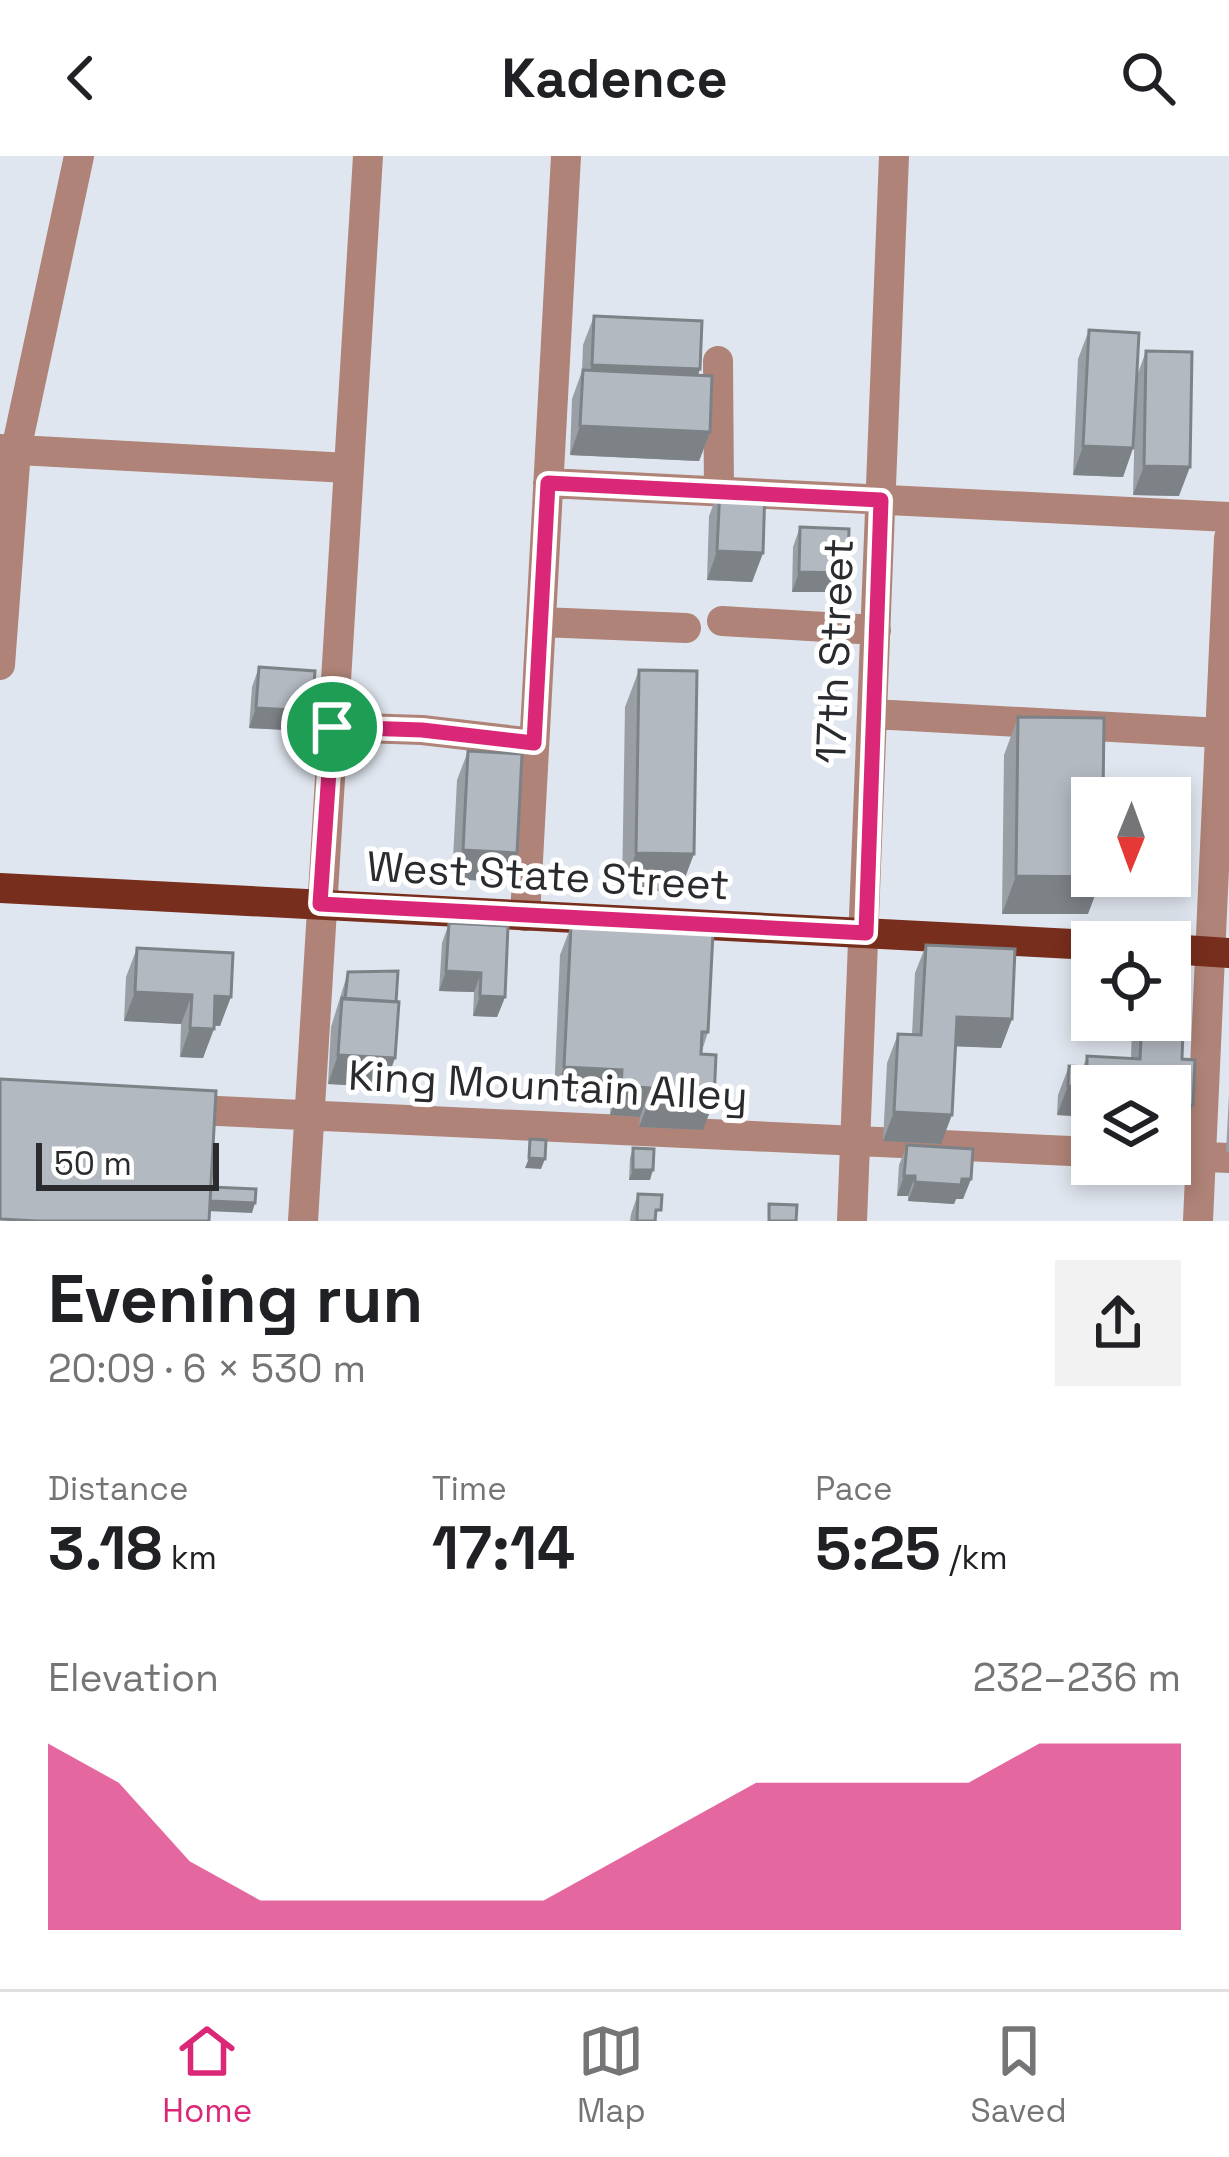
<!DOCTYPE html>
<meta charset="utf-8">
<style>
body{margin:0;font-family:"Space Grotesk",sans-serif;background:#f2f2f2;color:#202124;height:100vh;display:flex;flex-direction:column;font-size:45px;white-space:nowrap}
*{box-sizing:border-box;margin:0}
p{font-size:39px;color:#757577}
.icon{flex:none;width:66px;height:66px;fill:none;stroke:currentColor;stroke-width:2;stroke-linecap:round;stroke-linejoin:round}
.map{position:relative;height:1065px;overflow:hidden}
.side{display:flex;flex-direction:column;background:#fff;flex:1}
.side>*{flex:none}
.needle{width:78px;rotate:181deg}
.fabs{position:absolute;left:1071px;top:621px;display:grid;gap:24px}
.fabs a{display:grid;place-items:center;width:120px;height:120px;border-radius:0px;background:#fff;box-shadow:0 6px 18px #0003;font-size:60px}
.scale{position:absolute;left:36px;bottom:30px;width:183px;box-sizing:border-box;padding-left:12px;border:6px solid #292b2e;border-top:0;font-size:33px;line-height:42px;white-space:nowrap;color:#292b2e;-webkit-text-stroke:9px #fff;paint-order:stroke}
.pin{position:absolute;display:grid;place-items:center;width:102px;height:102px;color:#fff;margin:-51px;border:6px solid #fff;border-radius:50%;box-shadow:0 3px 12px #0007}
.round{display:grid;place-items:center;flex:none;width:126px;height:126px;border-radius:0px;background:#f2f2f2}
.summary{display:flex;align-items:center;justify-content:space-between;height:204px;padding:0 48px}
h1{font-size:66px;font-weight:700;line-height:90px}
.metrics{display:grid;grid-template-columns:repeat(3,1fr);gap:18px;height:204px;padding:12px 48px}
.metrics div{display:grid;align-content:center}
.metrics b{font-size:60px;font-weight:700}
.metrics small{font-size:33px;font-weight:400}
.metrics p{font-size:33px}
.chart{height:336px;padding:24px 48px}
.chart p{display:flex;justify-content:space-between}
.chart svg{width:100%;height:216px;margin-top:12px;fill:#db2777;opacity:.7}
header{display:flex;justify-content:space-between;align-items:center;height:156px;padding:0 48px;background:#fff;font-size:54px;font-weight:700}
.dock{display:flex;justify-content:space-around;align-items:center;height:168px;border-top:3px solid #e0e0e0;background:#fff;font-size:33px;color:#757577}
.dock a{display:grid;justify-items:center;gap:6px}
.dock .selected{color:#db2777}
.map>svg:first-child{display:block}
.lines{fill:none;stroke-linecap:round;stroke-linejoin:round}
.minor{stroke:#af8377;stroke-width:30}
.major{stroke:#782e1c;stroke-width:30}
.wall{fill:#9a9fa6}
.shaded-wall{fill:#7d8287}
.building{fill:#b3b9c1;stroke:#7d8287;stroke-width:3}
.route-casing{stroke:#fff;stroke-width:24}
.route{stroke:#db2777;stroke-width:15}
.labels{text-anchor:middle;stroke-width:10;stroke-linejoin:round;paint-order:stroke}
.street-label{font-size:42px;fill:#292b2e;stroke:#fff}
</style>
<header><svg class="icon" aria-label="back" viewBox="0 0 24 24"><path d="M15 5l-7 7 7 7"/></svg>Kadence<svg class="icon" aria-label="search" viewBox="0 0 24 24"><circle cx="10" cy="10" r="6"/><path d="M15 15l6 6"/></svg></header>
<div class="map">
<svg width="1229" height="1065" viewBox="0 0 1229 1065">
<rect width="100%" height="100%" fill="#e0e6ef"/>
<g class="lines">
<path class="minor" d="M718 205 719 336
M0 293 348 312
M548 327 1229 361
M722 465 876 474
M541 466 686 472
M0 509 16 294 79 0
M873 558 1221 577
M331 571 422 574 534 587
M525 760 566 0
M175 953 1092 996
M1170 999 1229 1002
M303 1065 368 0
M852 1065 894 0
M1198 1065 1229 382"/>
<path class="major" d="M0 732 1092 789
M1170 793 1229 797"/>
</g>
<path class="wall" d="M594 160 700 213 698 219 710 276 699 305 570 299 572 243 582 215 583 189Z
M1089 174 1137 220 1146 195 1179 340 1133 339 1135 262 1133 292 1123 321 1073 319 1078 203Z
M720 331 763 397 752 426 707 424 709 360Z
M800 371 848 417 841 436H792L793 391Z
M259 511 312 555 305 575 249 572 252 531Z
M639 514 680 735 622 734 625 551Z
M1018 561 1088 758H1002L1004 599Z
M468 595 506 726 452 723 457 624Z
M449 767 505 841 497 861 473 860 474 836 439 835 442 787Z
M571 770 708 876 701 898 703 974 639 971 640 961 610 959 611 943 554 940 560 799Z
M926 789 1012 863 1001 892 955 890 941 988 883 985 887 907 898 878 912 879 915 817Z
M137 792 233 797 220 870 214 869 203 902 180 901 181 868 124 865 126 821Z
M348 816 385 931 328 928 331 871Z
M1135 864H1170L1182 903V978L1092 930V974L1074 973V960L1057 959 1058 939 1069 910 1083 911 1087 900 1131 902 1132 872Z
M1229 938V996H1226Z
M907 989 971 1023 963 1043H956L954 1048 908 1045V1040H897L899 1009Z
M633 992 650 1024H629L630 1002Z
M638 1038 657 1065H630L631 1058Z"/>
<path class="shaded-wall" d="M592 209 700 213 690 242 582 238Z
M580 270 710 276 699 305 570 299Z
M1083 290 1133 292 1123 321 1073 319Z
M1144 310 1190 311 1179 340 1133 339Z
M717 395 763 397 752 426 707 424Z
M799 416 848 417 841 436H792Z
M256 552 312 555 305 575 249 572Z
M463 694 517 697 506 726 452 723Z
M636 697 694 698 680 735 622 734Z
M1016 720 1102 721 1088 758H1002Z
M446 815 481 817 474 836 439 835Z
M135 836 192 839 181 868 124 865Z
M215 840 231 841 220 870 205 869Z
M480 840 505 841 497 861 473 860Z
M957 861 1012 863 1001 892 946 890Z
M190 872 214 873 203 902 180 901Z
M338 899 395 902 385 931 328 928Z
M564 911 622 914 611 943 554 940Z
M621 930 650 932 640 961 610 959Z
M1068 930 1085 931 1074 960 1057 959Z
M650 942 714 945 703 974 639 971Z
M1084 944 1092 945V974L1074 973Z
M1170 948 1193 949 1182 978H1170Z
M894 956 952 959 941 988 883 985Z
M529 1002 545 1003 541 1013 525 1012Z
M633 1014H653L650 1024H629Z
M904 1020H915L908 1040H897Z
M962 1023H971L963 1043H956L954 1048 908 1045 915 1026Z
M209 1045 255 1047 252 1057 206 1055Z"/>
<path class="building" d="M594 160 702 165 700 213 592 209Z
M1089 174 1139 177 1133 292 1083 290Z
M1146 195 1192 196 1190 311 1144 310Z
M583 214 712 220 710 276 580 270Z
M720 331 765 332 763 397 717 395Z
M800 371 849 373 848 417 799 416Z
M259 511 315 515 312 555 256 552Z
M639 514 697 515 694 698 636 697Z
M1018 561 1104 562 1103 642H1092V720L1102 721 1016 720Z
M468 595 522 598 517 697 463 694Z
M449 767 508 770 505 841 480 840 481 817 446 815Z
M571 770 713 777 708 876H702L701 898 716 899 714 945 650 942V932L621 930 622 914 564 911Z
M926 789 1015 793 1012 863 957 861 952 959 894 956 898 878 921 879Z
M137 792 233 797 231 841 215 840 214 873 190 872 192 839 135 836Z
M398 815 396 846 345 843 348 816Z
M1170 840 1179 841 1184 844 1182 903 1195 904 1193 949 1170 948V930H1092V945L1084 944 1085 931 1068 930 1069 910 1087 911V900L1140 903 1142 864H1170Z
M342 842 399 846 395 902 338 899Z
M0 923 216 935 209 1065H38L0 1063Z
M530 983 546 984 545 1003 529 1002Z
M907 989 973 993 971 1023H962L961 1029 915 1026V1020H904Z
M633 992 654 993 653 1014H633Z
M211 1031 256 1033 255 1047 210 1045Z
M638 1038 662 1039 661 1054H656L655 1065H637Z
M769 1048 797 1049 796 1065H769Z"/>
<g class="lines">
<g class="route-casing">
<path id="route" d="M548 327 881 344 866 777 320 748 332 571 422 574 534 587Z"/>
</g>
<use href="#route" class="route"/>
</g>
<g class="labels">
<g class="street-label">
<text transform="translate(834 495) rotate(-88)" y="15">17th Street</text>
<text transform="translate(548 719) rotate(3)" y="15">West State Street</text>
<text transform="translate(548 929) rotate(3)" y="15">King Mountain Alley</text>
</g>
</g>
</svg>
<div class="fabs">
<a><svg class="needle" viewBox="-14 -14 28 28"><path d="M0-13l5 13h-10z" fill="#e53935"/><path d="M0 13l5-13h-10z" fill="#757577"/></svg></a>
<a><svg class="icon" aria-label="locate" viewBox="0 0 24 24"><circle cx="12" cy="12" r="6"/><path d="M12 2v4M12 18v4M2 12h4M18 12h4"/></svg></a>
<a><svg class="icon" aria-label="layers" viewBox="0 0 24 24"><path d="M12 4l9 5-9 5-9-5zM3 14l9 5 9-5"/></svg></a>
</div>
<div class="scale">50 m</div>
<div class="pin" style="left:332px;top:571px;background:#1e9e55"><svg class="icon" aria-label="arrive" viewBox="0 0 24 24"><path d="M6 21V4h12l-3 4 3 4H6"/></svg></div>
</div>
<section class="side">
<div class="summary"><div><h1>Evening run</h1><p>20:09 · 6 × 530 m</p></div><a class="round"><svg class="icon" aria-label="share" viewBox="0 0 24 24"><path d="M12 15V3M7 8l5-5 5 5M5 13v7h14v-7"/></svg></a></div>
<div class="metrics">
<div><p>Distance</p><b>3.18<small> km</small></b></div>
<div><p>Time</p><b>17:14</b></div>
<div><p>Pace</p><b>5:25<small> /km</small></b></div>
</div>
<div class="chart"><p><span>Elevation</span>232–236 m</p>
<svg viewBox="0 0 160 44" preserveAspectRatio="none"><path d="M0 44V6L10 14L20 30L30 38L40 38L50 38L60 38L70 38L80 30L90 22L100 14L110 14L120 14L130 14L140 6L150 6L160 6V44z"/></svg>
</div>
</section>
<nav class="dock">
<a class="selected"><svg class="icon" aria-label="home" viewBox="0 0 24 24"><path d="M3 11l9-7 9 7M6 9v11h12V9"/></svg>Home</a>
<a><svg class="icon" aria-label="map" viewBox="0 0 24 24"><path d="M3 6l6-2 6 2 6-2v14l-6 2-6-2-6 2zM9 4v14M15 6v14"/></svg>Map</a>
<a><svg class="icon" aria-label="saved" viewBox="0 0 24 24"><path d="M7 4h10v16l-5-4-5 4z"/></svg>Saved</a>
</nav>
